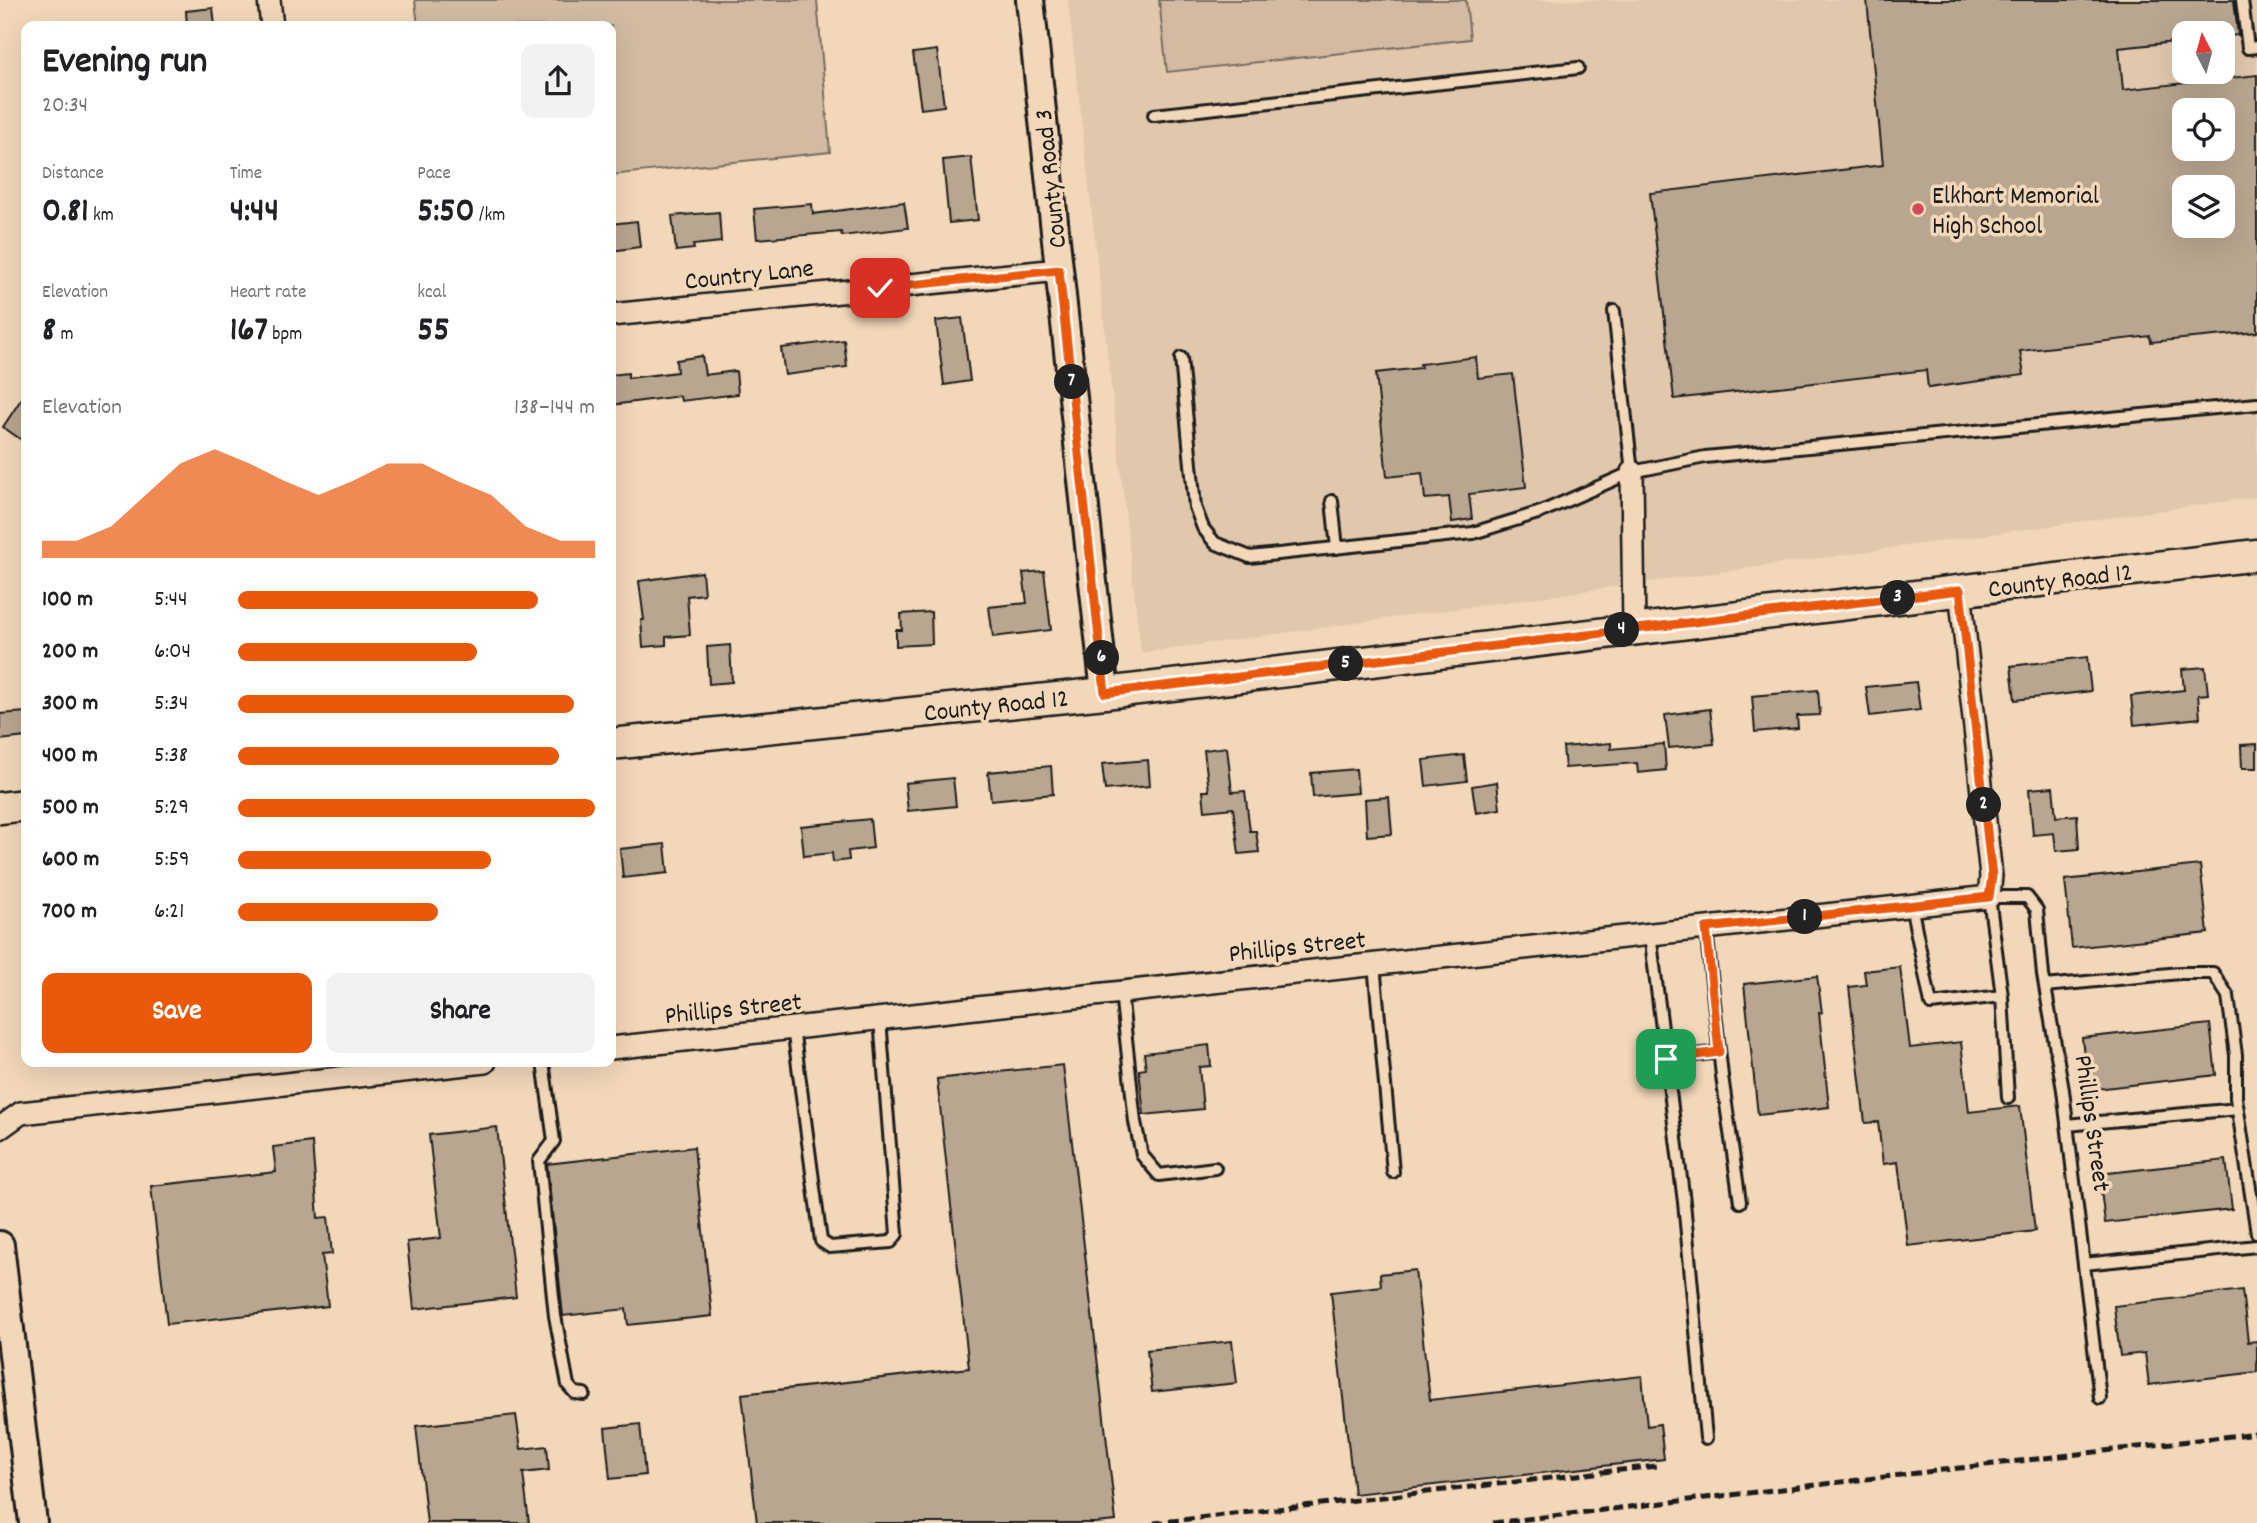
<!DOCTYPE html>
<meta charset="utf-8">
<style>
body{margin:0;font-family:Dekko,sans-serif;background:#f2f2f2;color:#202124;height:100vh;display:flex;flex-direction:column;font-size:26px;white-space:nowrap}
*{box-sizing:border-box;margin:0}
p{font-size:23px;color:#757577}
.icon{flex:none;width:38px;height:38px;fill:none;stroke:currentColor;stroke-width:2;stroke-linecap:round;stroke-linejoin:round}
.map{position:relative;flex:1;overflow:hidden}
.details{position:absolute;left:21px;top:21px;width:595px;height:1046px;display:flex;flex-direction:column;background:#fff;border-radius:14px;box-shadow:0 7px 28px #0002}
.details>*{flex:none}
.needle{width:46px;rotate:354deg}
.buttons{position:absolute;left:2172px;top:21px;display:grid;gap:14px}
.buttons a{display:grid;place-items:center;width:63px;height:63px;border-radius:14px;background:#fff;box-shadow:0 7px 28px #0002;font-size:35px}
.pin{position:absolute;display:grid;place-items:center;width:60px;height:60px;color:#fff;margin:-30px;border-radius:14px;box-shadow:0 4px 10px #0006}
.km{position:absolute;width:35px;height:35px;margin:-18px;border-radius:50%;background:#222;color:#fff;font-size:19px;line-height:35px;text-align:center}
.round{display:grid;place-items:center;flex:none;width:74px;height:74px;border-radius:14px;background:#f2f2f2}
.headline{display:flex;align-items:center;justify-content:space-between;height:119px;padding:0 21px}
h1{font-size:38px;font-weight:800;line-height:52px}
.metrics{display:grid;grid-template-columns:repeat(3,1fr);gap:10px;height:119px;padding:7px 21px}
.metrics div{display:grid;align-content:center}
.metrics b{font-size:35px;font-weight:800}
.metrics small{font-size:19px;font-weight:400}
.metrics p{font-size:19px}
.chart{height:196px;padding:14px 21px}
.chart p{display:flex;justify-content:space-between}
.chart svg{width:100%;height:126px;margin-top:7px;fill:#ea580c;opacity:.7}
.button{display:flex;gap:14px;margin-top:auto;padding:14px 21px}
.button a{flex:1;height:80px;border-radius:14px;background:#ea580c;color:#fff;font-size:28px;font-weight:800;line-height:80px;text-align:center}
.button a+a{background:#f2f2f2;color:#202124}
ul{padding:0 21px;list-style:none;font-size:23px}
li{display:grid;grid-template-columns:112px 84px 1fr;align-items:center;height:52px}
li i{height:18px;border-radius:9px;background:#ea580c}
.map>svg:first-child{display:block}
.built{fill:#e1c8ad;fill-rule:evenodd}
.green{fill:#d2bba2;stroke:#776c5f;stroke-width:2}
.building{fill:#b9a690;stroke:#1c1c1c;stroke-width:2;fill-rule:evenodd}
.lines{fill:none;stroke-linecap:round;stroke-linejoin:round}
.service-casing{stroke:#1c1c1c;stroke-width:16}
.minor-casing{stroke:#1c1c1c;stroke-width:26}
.tertiary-casing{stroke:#1c1c1c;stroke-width:32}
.secondary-casing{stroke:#1c1c1c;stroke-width:35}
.service{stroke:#f2d7b9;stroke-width:10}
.minor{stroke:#f2d7b9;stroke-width:21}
.tertiary{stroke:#f2d7b9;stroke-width:26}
.secondary{stroke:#f2d7b9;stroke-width:30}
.rail{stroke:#1c1c1c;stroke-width:5;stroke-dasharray:10 5;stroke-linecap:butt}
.route-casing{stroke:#fff;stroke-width:14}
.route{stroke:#ea580c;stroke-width:9}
.poi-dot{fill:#d1495b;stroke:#f2d7b9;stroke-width:2.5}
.labels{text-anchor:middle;stroke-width:7;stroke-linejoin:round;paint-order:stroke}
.street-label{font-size:26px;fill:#1c1c1c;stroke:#f2d7b9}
.poi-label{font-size:26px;fill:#1c1c1c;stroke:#f2d7b9;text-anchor:start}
</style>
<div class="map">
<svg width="2257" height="1523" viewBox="0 0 2257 1523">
<rect width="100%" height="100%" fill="#f2d7b9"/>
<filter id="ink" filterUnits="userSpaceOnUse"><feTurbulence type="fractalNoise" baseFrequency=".0143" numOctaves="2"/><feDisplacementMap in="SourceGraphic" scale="14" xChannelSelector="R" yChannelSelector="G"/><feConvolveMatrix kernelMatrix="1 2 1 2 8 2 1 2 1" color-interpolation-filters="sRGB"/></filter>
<g filter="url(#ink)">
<path class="built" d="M1068 0H2257V497L1141 653ZM2184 33H2222V72H2184ZM2184 110H2222V149H2184ZM2184 187H2222V226H2184Z"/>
<path class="green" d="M415 0H817L830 152 611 175V26H418Z
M1159 0H1466L1470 39 1167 72Z"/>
<path class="building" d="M1867 0H2234L2238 35 2222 37V33H2184V41L2119 48 2123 90 2257 75V332L2151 342 2150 336 2020 351 2024 375 1928 388 1926 370 1674 399 1650 193 1883 165ZM2184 110H2222V149H2184ZM2184 187H2222V226H2184Z
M213 8 215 26H187L186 11Z
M937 50 944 106 921 109 913 53Z
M971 157 978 220 949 223 943 160Z
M904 202 908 228 842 236 841 232 757 239 754 209 812 204 813 214Z
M719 212 721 242 693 245 694 249 676 251 672 216Z
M637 221 640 247 611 251V224Z
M962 318 970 381 944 385 936 321Z
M844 340 847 367 785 375 781 348Z
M702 356 705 375 736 371 738 394 681 401 680 396 611 405V375L628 373V378L677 372 676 360Z
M1476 357 1478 378 1513 374 1526 487 1469 494 1472 519 1452 522 1449 497 1425 499 1422 473 1387 477 1376 373 1421 368 1420 364Z
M26 392V443L3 427Z
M1044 571 1051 630 993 637 989 607 1027 603 1023 573Z
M702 572 704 594 687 596 690 635 666 637V645L643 647 641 620H644L639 581Z
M931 612 932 644 896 646V630H902L901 614Z
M730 645 732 682 709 684 707 647Z
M2087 657 2091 691 2015 700 2011 666Z
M2205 667 2208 694 2198 695 2200 718 2134 725 2131 696 2184 690 2182 669Z
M1916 682 1920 710 1870 716 1866 687Z
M1818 690 1820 715 1797 716 1798 728 1755 732 1752 696Z
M1710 709 1714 744 1669 748 1665 715Z
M26 712V737L0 740V714Z
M1611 743V749L1664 744 1666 770 1638 773 1637 763 1565 768 1563 747Z
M2257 744V768H2242L2241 745Z
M1227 747 1232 792 1245 791 1250 831H1256L1259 852 1239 854 1233 808 1205 811 1203 791H1209L1204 750Z
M1464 755 1467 781 1426 786 1423 760Z
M1148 760 1150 786 1105 790 1102 764Z
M1051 766 1053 794 991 800 988 772Z
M1356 769 1358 793 1313 797 1311 773Z
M953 778 956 806 908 811 905 783Z
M1497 782 1500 809 1476 813 1472 786Z
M2053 787 2056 817 2077 815 2079 849 2056 851 2054 833 2033 835 2029 789Z
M1389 797 1392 834 1367 836 1365 799Z
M870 819 873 848 848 851 849 860 833 862 832 853 804 856 801 826Z
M665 844 668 873 623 878 620 849Z
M2200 865 2208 933 2072 948 2065 880Z
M1900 967 1910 1048 1961 1042 1969 1112 2020 1106 2035 1231 1908 1246 1898 1162 1883 1164 1878 1122 1865 1123 1849 987 1866 985 1864 971Z
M1817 976 1822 1013H1819L1829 1107 1758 1115 1744 984Z
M2210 1024 2216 1075 2088 1090 2082 1038Z
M1209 1045 1211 1066 1199 1067 1203 1109 1144 1115 1139 1070 1146 1069 1144 1053Z
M1063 1065 1116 1521 1095 1523H757L742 1394 969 1368 937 1079Z
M497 1127 516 1297 414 1309 407 1242 441 1238 429 1135Z
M312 1142 318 1218 328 1217 332 1254 322 1255 328 1306 167 1324 151 1186 276 1172 273 1147Z
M694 1147 712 1316 628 1325 626 1309 563 1316 547 1164Z
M2226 1160 2232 1209 2105 1223 2099 1174Z
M1415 1270 1430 1400 1642 1376 1647 1426 1660 1424 1664 1459 1354 1494 1331 1292 1381 1286 1380 1274Z
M2242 1290 2248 1342 2257 1341V1372L2149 1385 2145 1353 2120 1356 2114 1306Z
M1232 1341 1237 1383 1152 1392 1147 1350Z
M516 1415 521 1449 547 1446 549 1470 523 1473 529 1523H427L416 1426Z
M640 1424 645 1475 610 1479 605 1428Z"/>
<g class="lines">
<g class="service-casing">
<path id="service" d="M2242 0 2248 48 2257 47
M1154 115 1578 68
M1614 311 1632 472
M1181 358 1195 507 1203 528 1215 543 1250 557 1473 533 1541 512 1632 472 1705 457 2257 404
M1332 501 1337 548
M1911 905 1931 1004 2002 996 1989 897H2027L2037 910 2043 975 2063 1090 2100 1398
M1706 928 1722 1076 1740 1202
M1650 934 1684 1202 1706 1438
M1374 964 1393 1172
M2045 986 2180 973H2213L2228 996 2236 1055V1098L2257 1233
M1121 992 1135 1122 1142 1155 1159 1175 1215 1168
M2002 996 2008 1098
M793 1028 821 1241 830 1247 891 1242 897 1234 880 1019
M1666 1059 1719 1052
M543 1062 554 1141 539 1161 555 1316 568 1385 575 1393 584 1394
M2067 1125 2238 1109
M2084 1264 2257 1246"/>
</g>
<g class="minor-casing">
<path id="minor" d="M269 0 272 26
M611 315 1059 270
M1632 472 1634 629
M611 1048 1989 897 1991 876 1960 590
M0 1128 21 1113 485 1062"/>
</g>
<g class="tertiary-casing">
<path id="tertiary" d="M1030 0 1105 693
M0 1245 33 1523"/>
</g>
<g class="secondary-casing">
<path id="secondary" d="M611 744 1105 693 2257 555
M0 808 26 805"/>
</g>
<use href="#service" class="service"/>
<use href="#minor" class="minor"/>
<use href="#tertiary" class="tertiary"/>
<use href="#secondary" class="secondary"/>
<path class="rail" d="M1154 1523 1656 1466
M1493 1523 2257 1433"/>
</g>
</g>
<g class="lines" filter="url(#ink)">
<g class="route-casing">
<path id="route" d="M880 288 1059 270 1105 693 1960 590 1992 876 1989 897 1706 928 1719 1052 1666 1059"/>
</g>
<use href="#route" class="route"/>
</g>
<circle class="poi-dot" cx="1918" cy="209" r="7"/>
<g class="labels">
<g class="street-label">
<text transform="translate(1049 179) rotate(-96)" y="9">County Road 3</text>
<text transform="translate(749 273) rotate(-6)" y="9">Country Lane</text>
<text transform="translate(2060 579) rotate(-7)" y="9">County Road 12</text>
<text transform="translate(996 704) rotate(-6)" y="9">County Road 12</text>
<text transform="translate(1297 945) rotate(-6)" y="9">Phillips Street</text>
<text transform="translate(733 1007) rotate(-6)" y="9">Phillips Street</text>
<text transform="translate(2094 1123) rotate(82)" y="9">Phillips Street</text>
</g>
<g class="poi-label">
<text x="1932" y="203">Elkhart Memorial<tspan x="1932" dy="30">High School</tspan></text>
</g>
</g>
</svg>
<div class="buttons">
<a><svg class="needle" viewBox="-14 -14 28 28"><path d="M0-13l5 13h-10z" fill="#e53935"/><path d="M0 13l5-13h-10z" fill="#757577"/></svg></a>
<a><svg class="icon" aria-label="locate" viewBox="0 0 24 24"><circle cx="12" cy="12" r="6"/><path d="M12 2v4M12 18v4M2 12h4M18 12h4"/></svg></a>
<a><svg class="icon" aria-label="layers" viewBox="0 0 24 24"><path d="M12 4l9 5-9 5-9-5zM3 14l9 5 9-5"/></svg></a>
</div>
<div class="pin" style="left:1666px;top:1059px;background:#1e9e55"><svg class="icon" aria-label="arrive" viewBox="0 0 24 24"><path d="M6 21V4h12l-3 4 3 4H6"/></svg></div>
<div class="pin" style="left:880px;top:288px;background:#d93025"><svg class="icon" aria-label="check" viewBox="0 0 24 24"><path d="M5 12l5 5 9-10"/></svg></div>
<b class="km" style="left:1805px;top:917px">1</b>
<b class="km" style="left:1984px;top:805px">2</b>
<b class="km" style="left:1898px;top:598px">3</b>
<b class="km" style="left:1622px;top:630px">4</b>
<b class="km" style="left:1346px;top:664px">5</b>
<b class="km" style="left:1102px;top:658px">6</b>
<b class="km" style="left:1072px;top:382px">7</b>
<section class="details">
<div class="headline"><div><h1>Evening run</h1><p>20:34</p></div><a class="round"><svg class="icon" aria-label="share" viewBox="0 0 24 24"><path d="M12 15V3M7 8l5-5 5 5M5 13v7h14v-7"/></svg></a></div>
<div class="metrics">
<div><p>Distance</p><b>0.81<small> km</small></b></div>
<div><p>Time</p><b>4:44</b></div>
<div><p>Pace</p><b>5:50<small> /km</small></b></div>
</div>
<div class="metrics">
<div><p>Elevation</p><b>8<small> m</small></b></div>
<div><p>Heart rate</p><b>167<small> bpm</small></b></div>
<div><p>kcal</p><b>55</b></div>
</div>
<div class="chart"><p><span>Elevation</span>138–144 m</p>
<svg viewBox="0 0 160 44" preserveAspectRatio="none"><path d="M0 44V38L10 38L20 33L30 22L40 11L50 6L60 11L70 17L80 22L90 17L100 11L110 11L120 17L130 22L140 33L150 38L160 38V44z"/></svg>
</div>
<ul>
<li><b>100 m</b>5:44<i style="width:84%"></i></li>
<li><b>200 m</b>6:04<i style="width:67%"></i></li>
<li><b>300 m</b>5:34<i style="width:94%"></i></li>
<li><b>400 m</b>5:38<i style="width:90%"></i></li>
<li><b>500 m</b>5:29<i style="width:100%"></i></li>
<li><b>600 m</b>5:59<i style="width:71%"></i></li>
<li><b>700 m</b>6:21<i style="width:56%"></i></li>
</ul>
<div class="button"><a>Save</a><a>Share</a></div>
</section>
</div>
